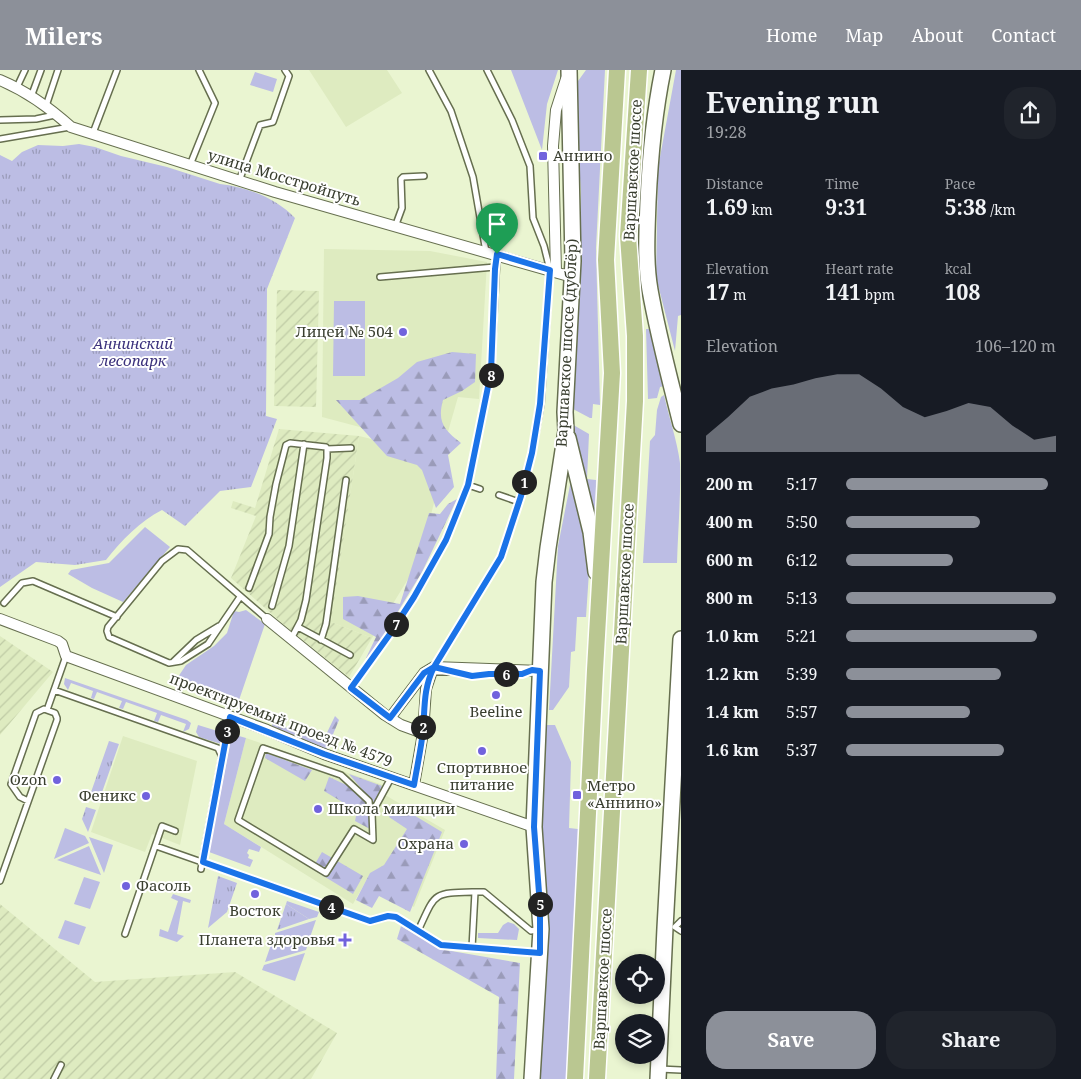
<!DOCTYPE html>
<meta charset="utf-8">
<style>
body{margin:0;font-family:"Noto Serif",serif;background:#20242c;color:#f1f3f6;height:100vh;display:flex;flex-direction:column;font-size:19px;white-space:nowrap}
*{box-sizing:border-box;margin:0}
p{font-size:16px;color:#9ea1a6}
.icon{flex:none;width:28px;height:28px;fill:none;stroke:currentColor;stroke-width:2;stroke-linecap:round;stroke-linejoin:round}
.map{position:relative;flex:1;overflow:hidden}
.side{display:flex;flex-direction:column;background:#171b24;width:400px}
.side>*{flex:none}
.fabs{position:absolute;left:615px;top:884px;display:grid;gap:10px}
.fabs a{display:grid;place-items:center;width:50px;height:50px;border-radius:50%;background:#171b24;box-shadow:0 2px 8px #0003;font-size:25px}
.pin{position:absolute;display:grid;place-items:center;width:42px;height:42px;color:#fff;margin:-51px -21px;border-radius:50% 50% 50% 0;rotate:-45deg;box-shadow:0 0 5px #0007}
.pin .icon{rotate:45deg}
.km{position:absolute;width:25px;height:25px;margin:-12px;border-radius:50%;background:#222;color:#fff;font-size:14px;line-height:25px;text-align:center}
.round{display:grid;place-items:center;flex:none;width:52px;height:52px;border-radius:20px;background:#20242c}
.headline{display:flex;align-items:center;justify-content:space-between;height:85px;padding:0 25px}
h1{font-size:28px;font-weight:700;line-height:38px}
.stats{display:grid;grid-template-columns:repeat(3,1fr);gap:8px;height:85px;padding:5px 25px}
.stats div{display:grid;align-content:center}
.stats b{font-size:21px;font-weight:700}
.stats small{font-size:14px;font-weight:400}
.stats p{font-size:14px}
.chart{height:140px;padding:10px 25px}
.chart p{display:flex;justify-content:space-between}
.chart svg{width:100%;height:90px;margin-top:5px;fill:#8c9099;opacity:.7}
.action{display:flex;gap:10px;margin-top:auto;padding:10px 25px}
.action a{flex:1;height:58px;border-radius:20px;background:#8c9099;color:#fff;font-size:20px;font-weight:700;line-height:58px;text-align:center}
.action a+a{background:#20242c;color:#f1f3f6}
ul{padding:0 25px;list-style:none;font-size:16px}
li{display:grid;grid-template-columns:80px 60px 1fr;align-items:center;height:38px}
li i{height:12px;border-radius:6px;background:#8c9099}
header{display:flex;align-items:center;gap:30px;box-sizing:border-box;height:70px;padding:0 25px;background:#8c9099;color:#fff}
header strong{font-size:24px}
nav{display:flex;gap:28px;margin-inline-start:auto;font-size:18px}
main{display:flex;flex:1;min-height:0}
.map>svg:first-child{display:block}
.built{fill:#deebc0}
.industrial{fill:url(#industrial-furrows)}
.green{fill:#bcbde4}
.forest{fill:url(#forest-firs)}
.park{fill:url(#park-tufts)}
.lines{fill:none;stroke-linecap:round;stroke-linejoin:round}
.lane-casing{stroke:#666f4f;stroke-width:8}
.street-casing{stroke:#666f4f;stroke-width:12}
.secondary-casing{stroke:#666f4f;stroke-width:18}
.primary-casing{stroke:#fff;stroke-width:19}
.lane{stroke:#fff;stroke-width:5}
.street{stroke:#fff;stroke-width:10}
.secondary{stroke:#fff;stroke-width:15}
.primary{stroke:#bac791;stroke-width:16}
.route-casing{stroke:#fff;stroke-width:10}
.route{stroke:#1a73e8;stroke-width:6}
.poi-dot{fill:#7162dd;stroke:#fff;stroke-width:2}
.labels{text-anchor:middle;stroke-width:4;stroke-linejoin:round;paint-order:stroke}
.poi-label{font-size:15px;fill:#393e2f;stroke:#fff;text-anchor:end}
.street-label{font-size:15px;fill:#393e2f;stroke:#fff}
.park-label{font-size:15px;font-style:italic;fill:#3b317c;stroke:#fff}
</style>
<header>
<strong>Milers</strong>
<nav><a>Home</a><a>Map</a><a>About</a><a>Contact</a></nav>
</header>
<main>
<div class="map">
<svg width="681" height="1009" viewBox="0 0 681 1009">
<defs>
<pattern id="industrial-furrows" width="10" height="10" patternUnits="userSpaceOnUse" patternTransform="scale(1.25)"><rect width="10" height="10" fill="#deebc0"/><path d="M-1 1l2-2M0 10L10 0M9 11l2-2" fill="none" stroke="#bfcba5"/></pattern>
<pattern id="forest-firs" width="22" height="20" patternUnits="userSpaceOnUse" patternTransform="scale(1.25)"><rect width="22" height="20" fill="#bcbde4"/><path d="M5 1l3.5 6h-7zM16 11l3.5 6h-7z" fill="#9a9bb9"/></pattern>
<pattern id="park-tufts" width="24" height="20" patternUnits="userSpaceOnUse" patternTransform="scale(1.25)"><rect width="24" height="20" fill="#bcbde4"/><path d="M3 7l-1-3M5 7V3M7 7l1-3M15 17l-1-3M17 17v-4M19 17l1-3" fill="none" stroke="#9a9bb9"/></pattern>
</defs>
<rect width="100%" height="100%" fill="#eaf5d1"/>
<path class="built" d="M309 0H387L402 23 346 57Z
M324 179 430 181 487 192 479 329 458 327 443 379 322 347Z
M359 366 442 386 434 433 419 491 372 568 331 552Z
M123 666 197 691 180 775 152 764 145 782 91 762Z
M246 668 383 715 380 722 445 760 414 837 366 811 353 834 224 754Z"/>
<path class="industrial" d="M277 220 319 221 316 337 274 336Z
M279 359 359 366 331 552 372 568 349 607 282 553 231 508 256 446 231 438 233 431 255 438Z
M0 566 53 602 0 665Z
M0 834 95 912 235 902 337 963 311 1009H0Z"/>
<path class="green" d="M511 0H558L547 34 542 80Z
M586 0H605L596 178 600 335 593 334 592 348H590L573 339 580 199 581 121 573 18Z
M676 0H681V245L678 246 675 281 656 207 658 98Z
M255 2 277 9 273 22 250 15Z
M334 231H365V306H333Z
M646 259H653L664 316 660 317 657 328 648 329Z
M664 325C669 348 677 370 680 393 681 425 678 460 677 493H643L650 371 655 365 657 340 661 327Z
M570 353 589 364 587 409 596 410 595 456Z
M571 410 586 473 589 502 586 547H577L575 581 571 582 569 617 553 640H549L558 476Z
M145 457 170 477 123 532 92 518 68 504 71 500 109 493Z
M246 540 265 554 237 636 176 610 186 595 214 576 227 563 234 541 239 542Z
M65 608 187 650 191 653 189 659 183 662 186 654 161 645 158 652 154 651 157 643 126 632 123 639 119 638 122 631 97 622 94 629 91 628 93 621 71 613 68 620 64 614Z
M198 655 224 663 221 674 199 667 196 662Z
M546 655H555L571 692 569 758 578 759 570 1009H539L541 755Z
M232 664 246 668 224 754 261 777 259 782 249 779 247 783 249 785 248 788 253 790 250 797 209 782Z
M65 758 85 766 89 773 54 789Z
M89 767 113 775 104 803Z
M89 776 101 805 57 790Z
M84 807 100 812 90 839 74 834Z
M173 824 191 830 190 833 183 831 177 864 184 866 177 872 159 866 160 859 168 862 178 831 171 828Z
M287 831 319 842 317 847 309 849 286 834Z
M65 850 86 857 79 875 58 868Z
M316 850 307 876 275 865V863Z
M508 852 514 854 519 859 517 870 478 868V863H498L503 855Z
M274 866 307 877 306 880 265 892Z
M305 883 295 911 262 900 264 895Z"/>
<path class="forest" d="M452 282 476 284 475 312 462 321 443 330C437 352 444 360 461 373L448 385 454 417 436 438 422 400 417 395 387 386 336 330H360L398 308 417 292Z
M457 429 422 502 369 589 366 588 376 567 343 549V527L358 526 400 534 429 443 440 444 448 434Z
M335 646 339 650 326 681 271 659 273 652 322 673Z
M266 683 312 700 305 711 265 688Z
M349 704 382 716 374 733 369 727 374 747 370 759 355 751 357 741 324 721 329 707 366 724Z
M397 735 442 762 410 842 379 826 372 838 356 830 370 803 384 795 407 759 389 747Z
M322 782 363 806 353 824 312 799Z
M401 856 440 879 520 893 514 1009H496L499 927 397 869Z"/>
<path class="park" d="M38 75 63 76 79 74 95 77 121 86 167 97 220 114C247 117 276 128 295 148L267 219 266 346 277 349 251 417 220 421 185 456 162 440C140 451 122 470 106 490L75 495 36 492 0 517V85L12 91 22 82Z
M109 671 119 674 100 728 90 725Z
M86 737 96 740 88 762 82 749Z
M218 806 237 813 227 842 208 858Z
M286 834 309 849 277 860Z"/>
<g class="lines">
<g class="lane-casing">
<path id="lane" d="M429 0 451 41 473 107 486 182
M17 17 25 0
M31 27 41 0
M46 36 58 0
M0 50 36 49 55 45
M93 63 117 0
M0 69 70 57
M190 95 215 33 199 0
M239 111 260 55 273 52 289 6 285 0
M395 157 402 138 401 109 403 107 424 106
M380 207 495 197
M327 379 351 378
M468 415 480 419
M499 425 519 432
M249 518 269 464 270 447 276 414 286 375 290 373 326 377 327 379V388L306 530 301 550 291 569
M240 527 208 574 181 591 169 593 109 567 107 561 108 557 162 491 178 479 187 480 267 549
M4 533 22 513 33 511 117 547
M272 536 289 476 304 374
M298 557 350 585
M321 570 326 554 346 410
M173 592 196 570 219 556
M434 597 501 487 521 426 532 383 541 334 550 200 544 176 533 148 530 96 512 50 487 0
M431 602H449
M457 602 472 606 493 604
M351 618 390 564 414 527 446 470 468 415 491 302 497 186
M54 620 218 678 222 687 201 799
M47 640 66 586
M223 685 230 647
M372 743 370 742 369 731 341 705 263 678 238 750 326 803 354 759 373 770 372 743 391 708
M156 776 370 851 388 846 396 847 441 875 537 883
M0 811 57 650V648L55 643 44 639 36 643 11 714 20 727 28 731
M681 851 675 857 681 861
M418 861C436 822 432 823 475 822
M125 864 162 756 175 761
M472 878 475 822H484L531 861 540 859
M659 999 681 1000
M54 1009 61 995"/>
</g>
<g class="street-casing">
<path id="street" d="M0 10C26 21 50 38 71 57L275 122 572 207
M556 202 553 76 556 40 566 9
M0 549 58 571 62 574 66 586 267 660 324 684 534 757
M267 549 385 645 401 655 423 663 414 715
M390 648 424 603 434 597 540 601
M423 663 426 619 433 598"/>
</g>
<g class="secondary-casing">
<path id="secondary" d="M663 0C654 44 650 88 648 132 647 161 645 192 650 220 658 265 670 310 681 354
M568 368 591 462 596 502
M532 1009 541 859 534 757 544 512 548 478 566 361 565 342 573 191 569 0
M658 1009 665 858 681 569"/>
</g>
<g class="primary-casing">
<path id="primary" d="M575 1009 595 600 612 303 606 190 617 0
M597 1009 635 331V266L628 166 639 0"/>
</g>
<use href="#lane" class="lane"/>
<use href="#street" class="street"/>
<use href="#secondary" class="secondary"/>
<use href="#primary" class="primary"/>
</g>
<g class="lines">
<g class="route-casing">
<path id="route" d="M497 184 550 200 540 334 532 383 521 426 501 487 434 597C423 619 425 638 423 661 421 679 417 697 414 715L324 684 230 647 203 792 370 851 388 846 396 847 441 875 540 883V836L534 757 540 601 532 600 522 604H489L472 606 434 597 424 603 390 648 351 618 390 564 414 527 446 470 468 415 491 302 495 199 497 184"/>
</g>
<use href="#route" class="route"/>
</g>
<g class="poi-dot">
<rect x="538" y="81" width="10" height="10" rx="2.5"/>
<circle cx="403" cy="262" r="5"/>
<circle cx="496" cy="625" r="5"/>
<circle cx="482" cy="681" r="5"/>
<circle cx="57" cy="710" r="5"/>
<rect x="572" y="720" width="10" height="10" rx="2.5"/>
<circle cx="146" cy="726" r="5"/>
<circle cx="318" cy="739" r="5"/>
<circle cx="464" cy="774" r="5"/>
<circle cx="126" cy="816" r="5"/>
<circle cx="255" cy="824" r="5"/>
<path d="M342.5 862.5h5v5h5v5h-5v5h-5v-5h-5v-5h5z"/>
</g>
<g class="labels">
<g class="poi-label">
<text x="553" y="91" text-anchor="start">Аннино</text>
<text x="393" y="267">Лицей № 504</text>
<text x="496" y="647" text-anchor="middle">Beeline</text>
<text x="482" y="703" text-anchor="middle">Спортивное<tspan x="482" dy="17">питание</tspan></text>
<text x="47" y="715">Ozon</text>
<text x="587" y="721" text-anchor="start">Метро<tspan x="587" dy="17">«Аннино»</tspan></text>
<text x="136" y="731">Феникс</text>
<text x="328" y="744" text-anchor="start">Школа милиции</text>
<text x="454" y="779">Охрана</text>
<text x="136" y="821" text-anchor="start">Фасоль</text>
<text x="255" y="846" text-anchor="middle">Восток</text>
<text x="335" y="875">Планета здоровья</text>
</g>
<g class="street-label">
<text transform="translate(633 100) rotate(-87)" y="5">Варшавское шоссе</text>
<text transform="translate(284 108) rotate(17)" y="5">улица Мосстройпуть</text>
<text transform="translate(567 273) rotate(-87)" y="5">Варшавское шоссе (дублёр)</text>
<text transform="translate(625 504) rotate(-87)" y="5">Варшавское шоссе</text>
<text transform="translate(281 650) rotate(21)" y="5">проектируемый проезд № 4579</text>
<text transform="translate(603 909) rotate(-87)" y="5">Варшавское шоссе</text>
</g>
<g class="park-label">
<text x="133" y="279">Аннинский<tspan x="133" dy="17">лесопарк</tspan></text>
</g>
</g>
</svg>
<div class="fabs">
<a><svg class="icon" aria-label="locate" viewBox="0 0 24 24"><circle cx="12" cy="12" r="6"/><path d="M12 2v4M12 18v4M2 12h4M18 12h4"/></svg></a>
<a><svg class="icon" aria-label="layers" viewBox="0 0 24 24"><path d="M12 4l9 5-9 5-9-5zM3 14l9 5 9-5"/></svg></a>
</div>
<div class="pin" style="left:497px;top:184px;background:#1e9e55"><svg class="icon" aria-label="arrive" viewBox="0 0 24 24"><path d="M6 21V4h12l-3 4 3 4H6"/></svg></div>
<b class="km" style="left:524px;top:412px">1</b>
<b class="km" style="left:423px;top:657px">2</b>
<b class="km" style="left:227px;top:661px">3</b>
<b class="km" style="left:331px;top:837px">4</b>
<b class="km" style="left:540px;top:834px">5</b>
<b class="km" style="left:506px;top:604px">6</b>
<b class="km" style="left:396px;top:554px">7</b>
<b class="km" style="left:491px;top:305px">8</b>
</div>
<section class="side">
<div class="headline"><div><h1>Evening run</h1><p>19:28</p></div><a class="round"><svg class="icon" aria-label="share" viewBox="0 0 24 24"><path d="M12 15V3M7 8l5-5 5 5M5 13v7h14v-7"/></svg></a></div>
<div class="stats">
<div><p>Distance</p><b>1.69<small> km</small></b></div>
<div><p>Time</p><b>9:31</b></div>
<div><p>Pace</p><b>5:38<small> /km</small></b></div>
</div>
<div class="stats">
<div><p>Elevation</p><b>17<small> m</small></b></div>
<div><p>Heart rate</p><b>141<small> bpm</small></b></div>
<div><p>kcal</p><b>108</b></div>
</div>
<div class="chart"><p><span>Elevation</span>106–120 m</p>
<svg viewBox="0 0 160 44" preserveAspectRatio="none"><path d="M0 44V36L10 27L20 17L30 13L40 11L50 8L60 6L70 6L80 13L90 22L100 27L110 24L120 20L130 22L140 31L150 38L160 36V44z"/></svg>
</div>
<ul>
<li><b>200 m</b>5:17<i style="width:96%"></i></li>
<li><b>400 m</b>5:50<i style="width:64%"></i></li>
<li><b>600 m</b>6:12<i style="width:51%"></i></li>
<li><b>800 m</b>5:13<i style="width:100%"></i></li>
<li><b>1.0 km</b>5:21<i style="width:91%"></i></li>
<li><b>1.2 km</b>5:39<i style="width:74%"></i></li>
<li><b>1.4 km</b>5:57<i style="width:59%"></i></li>
<li><b>1.6 km</b>5:37<i style="width:75%"></i></li>
</ul>
<div class="action"><a>Save</a><a>Share</a></div>
</section>
</main>
